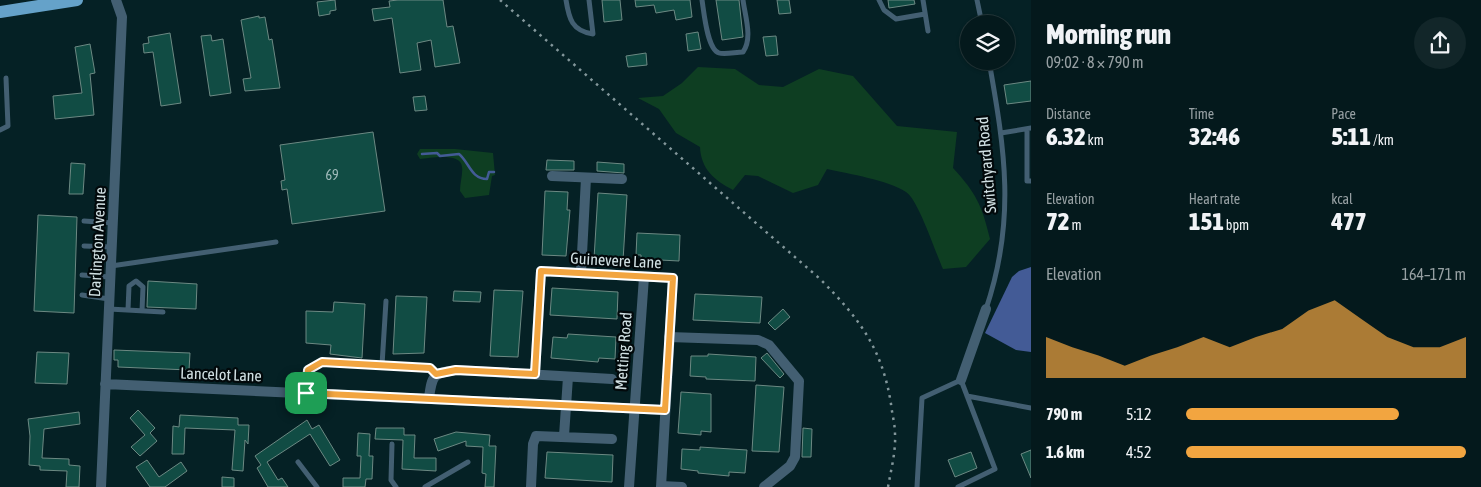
<!DOCTYPE html>
<meta charset="utf-8">
<style>
body{margin:0;font-family:"Asap Condensed",sans-serif;background:#122629;color:#f1f3f6;height:100vh;display:flex;flex-direction:column;font-size:19px;white-space:nowrap}
*{box-sizing:border-box;margin:0}
p{font-size:16px;color:#97a0a3}
.icon{flex:none;width:28px;height:28px;fill:none;stroke:currentColor;stroke-width:2;stroke-linecap:round;stroke-linejoin:round}
.map{position:relative;flex:1;overflow:hidden}
.panel{display:flex;flex-direction:column;background:#04191c;width:450px}
.panel>*{flex:none}
.tools{position:absolute;left:960px;top:15px;display:grid;gap:10px}
.tools a{display:grid;place-items:center;width:55px;height:55px;border-radius:50%;background:#04191c;box-shadow:0 1px 4px #0004,0 0 0 1px #25383b;font-size:25px}
.pin{position:absolute;display:grid;place-items:center;width:42px;height:42px;color:#fff;margin:-21px;border-radius:10px;box-shadow:0 2px 8px #0006}
.round{display:grid;place-items:center;flex:none;width:52px;height:52px;border-radius:26px;background:#122629}
.summary{display:flex;align-items:center;justify-content:space-between;height:85px;padding:0 15px}
h1{font-size:28px;font-weight:800;line-height:38px}
.figures{display:grid;grid-template-columns:repeat(3,1fr);gap:8px;height:85px;padding:5px 15px}
.figures div{display:grid;align-content:center}
.figures b{font-size:25px;font-weight:800}
.figures small{font-size:14px;font-weight:400}
.figures p{font-size:14px}
.chart{height:140px;padding:10px 15px}
.chart p{display:flex;justify-content:space-between}
.chart svg{width:100%;height:90px;margin-top:5px;fill:#f2a540;opacity:.7}
ul{padding:0 15px;list-style:none;font-size:16px}
li{display:grid;grid-template-columns:80px 60px 1fr;align-items:center;height:38px}
li i{height:12px;border-radius:6px;background:#f2a540}
main{display:flex;flex:1;min-height:0}
.map>svg:first-child{display:block}
.green{fill:#0e3e22}
.water{fill:#435b96}
.lines{fill:none;stroke-linecap:round;stroke-linejoin:round}
.stream{stroke:#435b96;stroke-width:2.5}
.building{fill:#114c44;stroke:#6c8983}
.service{stroke:#435f72;stroke-width:5}
.minor{stroke:#435f72;stroke-width:10}
.primary{stroke:#65a2c9;stroke-width:12}
.rail{stroke:#83979b;stroke-width:2.5;stroke-dasharray:2.5 5;stroke-linecap:butt}
.route-casing{stroke:#fff;stroke-width:10}
.route{stroke:#f2a540;stroke-width:6}
.labels{text-anchor:middle;stroke-width:4.5;stroke-linejoin:round;paint-order:stroke}
.number-label{font-size:14px;fill:#a1bbbb}
.street-label{font-size:16px;fill:#d1e0e3;stroke:#02090b}
</style>
<main>
<div class="map">
<svg width="1031" height="487" viewBox="0 0 1031 487">
<rect width="100%" height="100%" fill="#052125"/>
<path class="green" d="M698 67 735 69 759 85 783 87 819 69 853 76 897 126 957 132 953 168C976 193 982 205 990 239L966 267 943 269C936 254 918 199 906 192 887 180 850 174 827 169L818 185 793 193 758 176 745 175 733 190C714 180 701 169 700 147L676 133 659 109 638 98 663 96 682 83Z
M420 149H455L493 153 495 175 492 176 489 195 465 198 460 191C460 183 463 174 462 167 461 152 430 158 420 159L417 154Z"/>
<path class="water" d="M1031 267V352L1016 350 985 333 1012 277 1019 271Z"/>
<g class="lines">
<path class="stream" d="M422 154 437 153 440 156 459 154C469 162 471 179 487 179L489 172H494"/>
</g>
<path class="building" d="M335 0 336 10 330 11V14L319 16 317 2Z
M398 0H443L447 27 453 26 460 63 435 67 431 40 417 43 421 70 400 73 392 18 374 21 372 9 390 7 389 1Z
M602 0H620L622 20 604 22Z
M635 0H690L692 17 676 20 674 10 656 13 654 5 636 7Z
M716 0H739L743 37 722 40Z
M777 0H789L791 13 779 14Z
M888 0H914L915 4 889 8Z
M259 16V18L265 17 269 40 272 39 280 88 245 91 243 79 251 78 241 20Z
M698 32 701 49 688 51 686 34Z
M170 33 181 103 161 106 153 52 144 53 143 44 149 43 148 37Z
M211 35 212 41 223 39 231 93 210 96 201 36Z
M776 36 778 55 766 56 763 37Z
M90 44 95 73 90 74 94 115 55 119 53 96 82 93 75 47Z
M646 53 647 65 628 67 626 56Z
M1031 81V101L1007 104 1004 85Z
M425 96 427 110 415 111 413 97Z
M373 132 385 211 292 224 287 189 282 190 281 181 285 180 280 145Z
M547 160 574 161V170H546Z
M597 162 624 164V173L597 171Z
M71 163 85 164 83 194H69Z
M545 191 568 192 567 210H570L566 256 542 255Z
M598 193 627 195 623 261 594 259Z
M38 215 77 217 74 313 34 311Z
M637 233 680 235 679 261 641 259V255H636Z
M148 281 197 284 196 309 147 307Z
M552 288 618 292 617 319 550 315Z
M494 290 523 291 518 357 490 356Z
M454 291 481 292 480 302 453 301Z
M695 294 762 297 760 323 693 320Z
M396 296 427 297 424 353 393 354Z
M334 302 365 304 362 358 330 354 331 345 306 343V311L333 312Z
M783 309 790 317 775 330 768 323Z
M568 334 616 337 615 359 599 358 598 362 551 358 553 337 567 338Z
M114 350 190 353 189 370 118 367V360H114Z
M37 352 69 353 67 384 35 383Z
M767 353 784 374 780 378 761 358Z
M708 354 756 357 755 381 706 379V377L690 376 691 356H708Z
M756 385 784 387 779 452 752 451Z
M681 392 711 394V432L701 431V435L678 433Z
M138 410 155 428 150 433 157 441 140 456 131 447 145 435 130 418Z
M79 412 80 424 44 429 42 458 69 459V465L80 466 79 487H66L67 471 40 470V466L29 465 30 436 28 419Z
M180 415 238 418V425H249L248 444 245 440 243 471 232 470 235 430 185 428 184 454H172L173 426 179 427Z
M307 420 312 429 319 425 340 460 330 466 310 434 267 462 278 480 282 478 288 487H268L257 468 261 465 255 456Z
M376 428H404V435H415L414 458H436V471L402 469 403 440 375 439Z
M803 428 812 429 811 457H802Z
M456 432 490 435 489 446H496L494 487H485L486 474 482 473 483 447 466 446V441L438 451 434 439Z
M358 433 370 434 369 456H373L372 479H366L365 487H343V478H360L361 456H357Z
M700 447 747 450 745 473 729 472V476L698 473V471L681 469 682 449 700 450Z
M1031 450V478L1021 454Z
M547 452 613 455 612 482 545 478Z
M971 452 977 468 955 477 948 460Z
M147 460 159 477 181 462 187 471 165 487H150L136 467Z
M222 477 234 478V487H222Z"/>
<g class="lines">
<path class="service" d="M566 0C569 19 572 31 593 34L589 0
M702 0C704 12 707 49 719 53 725 55 736 52 743 52 753 38 745 16 743 0
M879 0 884 10 896 19 925 14
M923 0 928 31
M977 0 982 24
M1027 129V181H1031
M0 130 8 126 6 78
M1001 133 1031 128
M84 221 113 223
M84 246 112 247
M111 266 276 242
M82 275 110 277
M82 295 109 299
M109 309 163 312
M986 309C1016 220 1005 151 989 61
M128 310 129 286 136 281 143 287 142 311
M382 365 386 301
M307 393 309 370 322 362 430 368 436 374
M967 396 1031 408
M392 444 391 480 396 487
M298 462 317 487
M425 487 468 462
M917 487 922 398 961 380 995 469 958 487"/>
<path class="minor" d="M552 176 622 179
M581 273 586 178
M669 337 758 340 769 345 799 381 795 457 790 466 764 487
M535 374 541 271 673 278 661 487
M961 380 986 309
M105 384 665 410
M429 398C432 375 433 373 456 370L612 379
M564 436 568 377
M661 486 682 487
M101 487 122 17 116 0
M531 487 533 444 536 436 612 439
M629 487 644 277"/>
<path class="primary" d="M0 12 77 0"/>
<path class="rail" d="M500 0 819 278C858 317 882 347 891 404 892 414 895 424 895 434 896 451 891 470 888 487"/>
</g>
<g class="lines">
<g class="route-casing">
<path id="route" d="M541 271 673 278 665 410 306 393 308 370 322 362 430 368 436 374 456 370 535 374Z"/>
</g>
<use href="#route" class="route"/>
</g>
<g class="labels">
<g class="number-label">
<text x="332" y="180">69</text>
</g>
<g class="street-label">
<text transform="translate(986 165) rotate(-95)" y="6">Switchyard Road</text>
<text transform="translate(97 242) rotate(-87)" y="6">Darlington Avenue</text>
<text transform="translate(616 260) rotate(3)" y="6">Guinevere Lane</text>
<text transform="translate(623 351) rotate(-86)" y="6">Metting Road</text>
<text transform="translate(221 374) rotate(2)" y="6">Lancelot Lane</text>
</g>
</g>
</svg>
<div class="tools">
<a><svg class="icon" aria-label="layers" viewBox="0 0 24 24"><path d="M12 4l9 5-9 5-9-5zM3 14l9 5 9-5"/></svg></a>
</div>
<div class="pin" style="left:306px;top:393px;background:#1e9e55"><svg class="icon" aria-label="arrive" viewBox="0 0 24 24"><path d="M6 21V4h12l-3 4 3 4H6"/></svg></div>
</div>
<section class="panel">
<div class="summary"><div><h1>Morning run</h1><p>09:02 · 8 × 790 m</p></div><a class="round"><svg class="icon" aria-label="share" viewBox="0 0 24 24"><path d="M12 15V3M7 8l5-5 5 5M5 13v7h14v-7"/></svg></a></div>
<div class="figures">
<div><p>Distance</p><b>6.32<small> km</small></b></div>
<div><p>Time</p><b>32:46</b></div>
<div><p>Pace</p><b>5:11<small> /km</small></b></div>
</div>
<div class="figures">
<div><p>Elevation</p><b>72<small> m</small></b></div>
<div><p>Heart rate</p><b>151<small> bpm</small></b></div>
<div><p>kcal</p><b>477</b></div>
</div>
<div class="chart"><p><span>Elevation</span>164–171 m</p>
<svg viewBox="0 0 160 44" preserveAspectRatio="none"><path d="M0 44V24L10 29L20 33L30 38L40 33L50 29L60 24L70 29L80 24L90 20L100 11L110 6L120 15L130 24L140 29L150 29L160 24V44z"/></svg>
</div>
<ul>
<li><b>790 m</b>5:12<i style="width:76%"></i></li>
<li><b>1.6 km</b>4:52<i style="width:100%"></i></li>
</ul>
</section>
</main>
